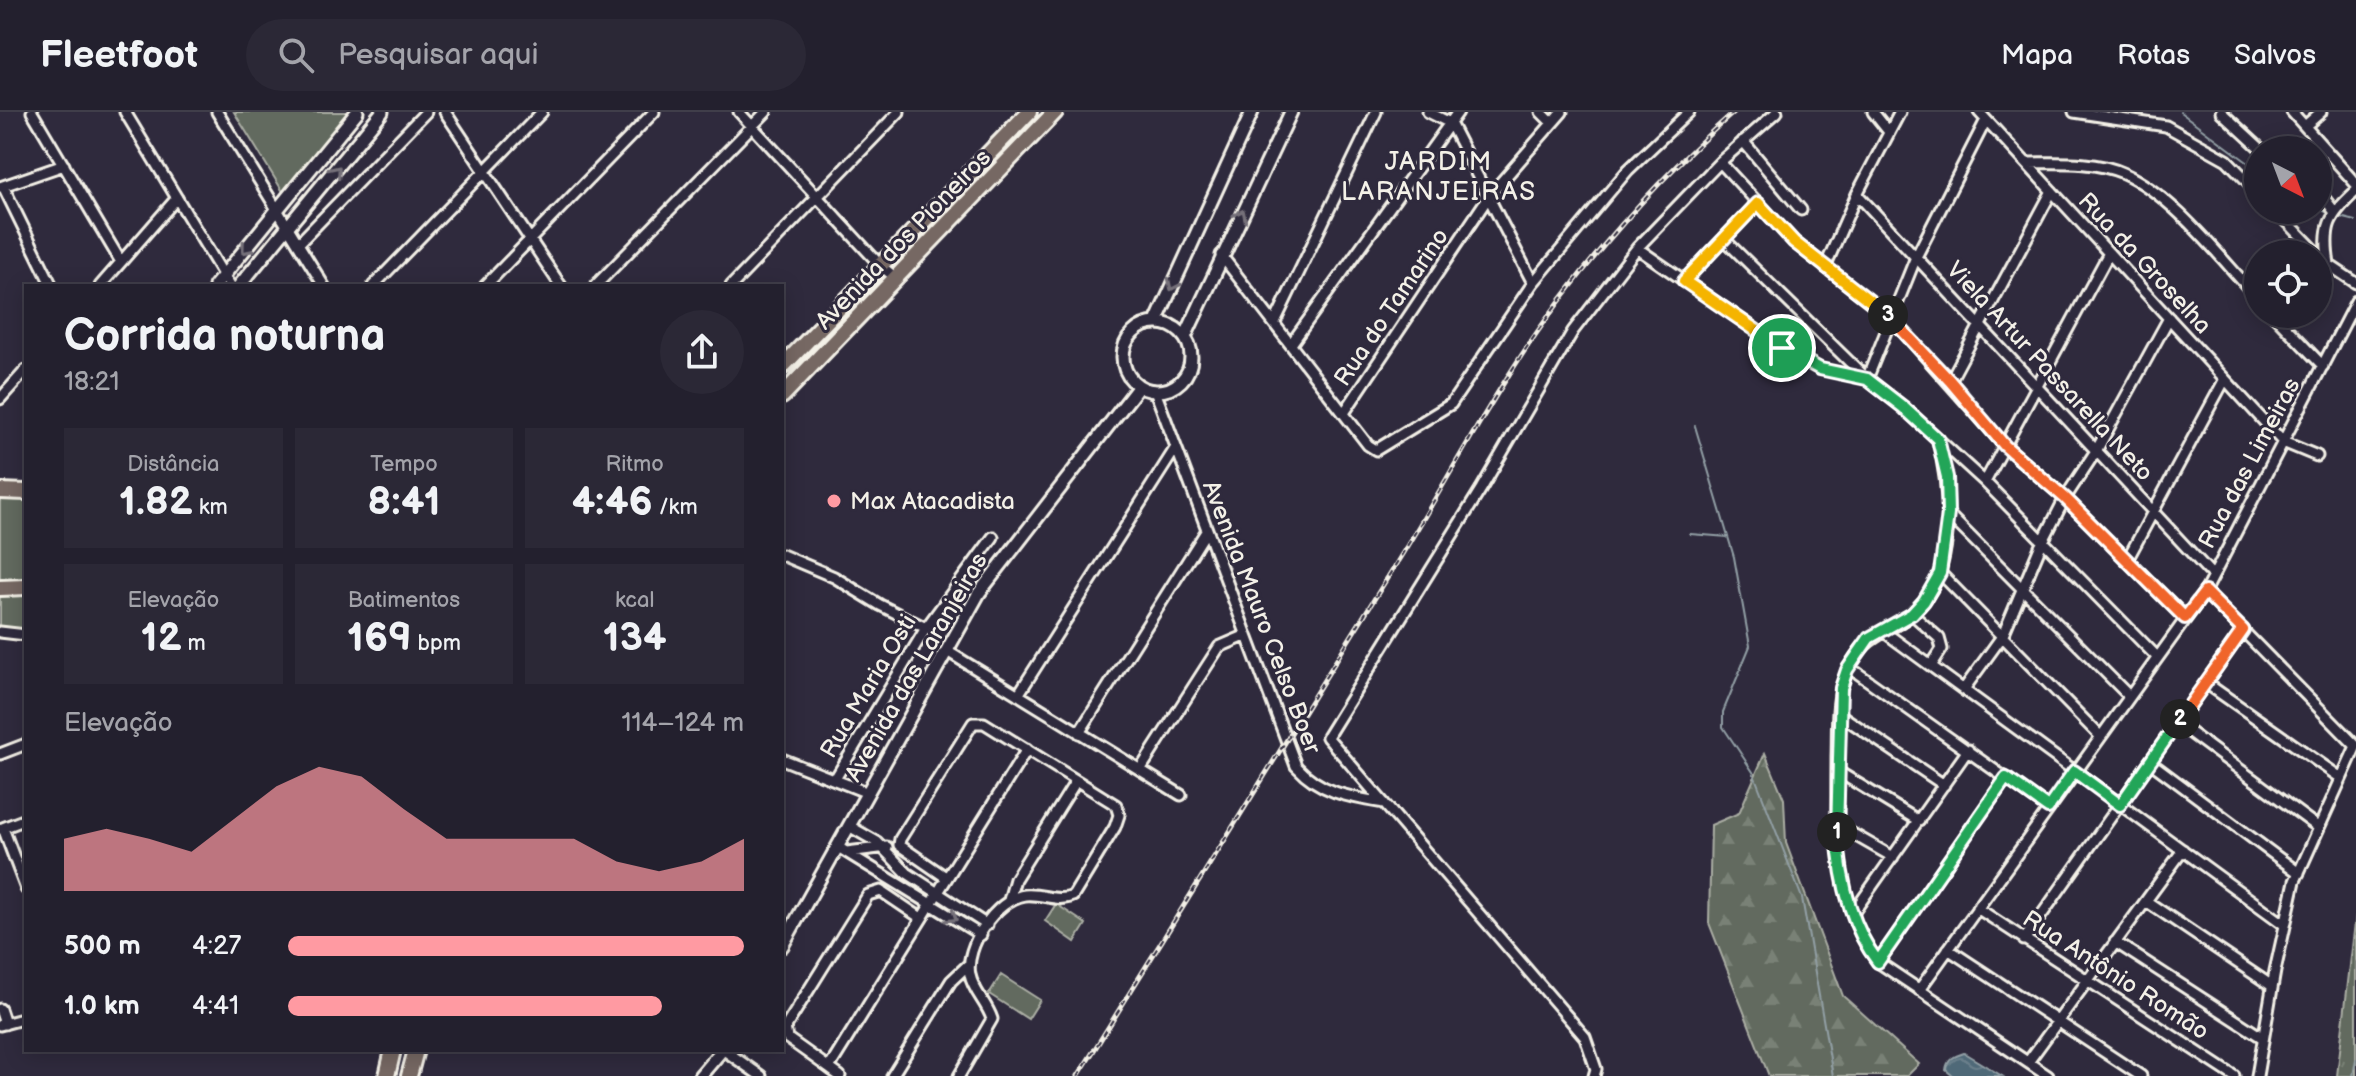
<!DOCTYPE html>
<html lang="pt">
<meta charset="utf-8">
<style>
body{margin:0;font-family:"Balsamiq Sans",sans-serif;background:#2b2836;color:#f1f3f6;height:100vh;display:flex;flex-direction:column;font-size:30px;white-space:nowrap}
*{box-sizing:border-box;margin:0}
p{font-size:26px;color:#a3a3aa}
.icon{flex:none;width:44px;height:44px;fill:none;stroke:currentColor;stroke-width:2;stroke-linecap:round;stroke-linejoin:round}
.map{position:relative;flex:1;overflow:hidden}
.sheet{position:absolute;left:24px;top:172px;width:760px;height:768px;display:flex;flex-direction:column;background:#23202e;border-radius:0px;box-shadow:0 4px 20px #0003,0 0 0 2px #403e4a}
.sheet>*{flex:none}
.needle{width:52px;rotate:138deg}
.controls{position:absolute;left:2244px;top:24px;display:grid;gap:16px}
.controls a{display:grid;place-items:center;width:88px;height:88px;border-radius:50%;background:#23202e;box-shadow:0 4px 20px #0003,0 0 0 2px #403e4a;font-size:40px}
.pin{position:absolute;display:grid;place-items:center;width:68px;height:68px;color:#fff;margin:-34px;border:4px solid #fff;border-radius:50%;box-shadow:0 2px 8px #0007}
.km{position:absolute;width:40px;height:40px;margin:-20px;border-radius:50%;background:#222;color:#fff;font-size:22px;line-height:40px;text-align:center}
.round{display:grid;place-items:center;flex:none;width:84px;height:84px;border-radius:42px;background:#2b2836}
.overview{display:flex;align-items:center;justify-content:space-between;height:136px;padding:0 40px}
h1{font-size:44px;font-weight:700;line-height:60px}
.stats{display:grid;grid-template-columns:repeat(3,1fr);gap:12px;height:136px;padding:8px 40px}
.stats div{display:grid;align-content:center;border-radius:0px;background:#2b2836;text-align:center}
.stats b{font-size:40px;font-weight:700}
.stats small{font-size:22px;font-weight:400}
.stats p{font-size:22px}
.chart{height:224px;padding:16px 40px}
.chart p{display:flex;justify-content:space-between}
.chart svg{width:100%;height:144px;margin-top:8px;fill:#ff9aa2;opacity:.7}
ul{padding:0 40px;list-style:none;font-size:26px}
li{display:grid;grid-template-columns:128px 96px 1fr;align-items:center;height:60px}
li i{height:20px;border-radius:10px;background:#ff9aa2}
header{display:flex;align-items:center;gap:48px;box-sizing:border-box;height:112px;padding:0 40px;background:#23202e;border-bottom:2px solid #403e4a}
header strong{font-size:38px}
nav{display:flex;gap:44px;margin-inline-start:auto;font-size:28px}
.search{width:560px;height:72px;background:#2b2836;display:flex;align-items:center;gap:20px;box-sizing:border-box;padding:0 28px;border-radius:44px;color:#a3a3aa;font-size:30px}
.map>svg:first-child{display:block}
.grass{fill:#626b5f;stroke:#abaea4;stroke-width:2}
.forest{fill:url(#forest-firs);stroke:#abaea4;stroke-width:2}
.park{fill:url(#park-tufts);stroke:#abaea4;stroke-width:2}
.water{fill:url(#water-waves);stroke:#929fa5;stroke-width:2}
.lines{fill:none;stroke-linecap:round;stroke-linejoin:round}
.stream{stroke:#929fa5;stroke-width:2}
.minor-casing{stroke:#f4f1e8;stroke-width:15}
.tertiary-casing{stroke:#f4f1e8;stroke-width:17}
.primary-casing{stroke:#f4f1e8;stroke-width:20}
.minor{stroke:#2f2a3d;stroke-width:9}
.tertiary{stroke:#2f2a3d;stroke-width:11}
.primary{stroke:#766864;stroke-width:14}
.rail-casing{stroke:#f4f1e8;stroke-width:5}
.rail{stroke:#2f2a3d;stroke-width:2;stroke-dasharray:6;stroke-linecap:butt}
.oneway{stroke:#747079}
.split-1-casing{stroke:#fff;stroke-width:16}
.split-2-casing{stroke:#fff;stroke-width:16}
.split-3-casing{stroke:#fff;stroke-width:16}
.split-4-casing{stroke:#fff;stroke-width:16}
.split-1{stroke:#22a559;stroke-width:10}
.split-2{stroke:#22a559;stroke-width:10}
.split-3{stroke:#f0652b;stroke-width:10}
.split-4{stroke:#f5b400;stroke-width:10}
.poi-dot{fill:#ff9aa2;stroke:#2f2a3d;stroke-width:3}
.labels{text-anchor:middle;stroke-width:6;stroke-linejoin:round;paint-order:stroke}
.street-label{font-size:24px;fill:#f4f1e8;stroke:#2f2a3d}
.poi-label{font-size:24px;fill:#f4f1e8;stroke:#2f2a3d;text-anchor:start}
.neighbourhood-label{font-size:26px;letter-spacing:2px;fill:#f4f1e8;stroke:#2f2a3d}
</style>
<header>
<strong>Fleetfoot</strong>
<div class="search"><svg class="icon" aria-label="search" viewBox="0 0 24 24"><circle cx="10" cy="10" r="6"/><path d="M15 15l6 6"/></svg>Pesquisar aqui</div>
<nav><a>Mapa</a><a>Rotas</a><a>Salvos</a></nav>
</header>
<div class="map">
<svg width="2356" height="964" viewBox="0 0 2356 964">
<defs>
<pattern id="forest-firs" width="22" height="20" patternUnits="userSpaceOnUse" patternTransform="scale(2)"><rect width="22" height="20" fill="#626b5f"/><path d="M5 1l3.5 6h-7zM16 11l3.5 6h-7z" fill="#798176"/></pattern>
<pattern id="park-tufts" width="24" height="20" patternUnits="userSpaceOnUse" patternTransform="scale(2)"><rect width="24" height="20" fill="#626b5f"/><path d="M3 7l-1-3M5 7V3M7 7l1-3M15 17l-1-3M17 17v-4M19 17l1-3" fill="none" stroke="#798176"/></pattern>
<pattern id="water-waves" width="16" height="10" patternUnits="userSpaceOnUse" patternTransform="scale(2)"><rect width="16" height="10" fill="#506978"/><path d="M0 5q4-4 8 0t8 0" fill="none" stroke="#6a7f8b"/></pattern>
</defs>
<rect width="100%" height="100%" fill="#2f2a3d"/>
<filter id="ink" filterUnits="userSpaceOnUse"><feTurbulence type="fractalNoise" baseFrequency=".0125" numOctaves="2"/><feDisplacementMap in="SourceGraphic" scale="16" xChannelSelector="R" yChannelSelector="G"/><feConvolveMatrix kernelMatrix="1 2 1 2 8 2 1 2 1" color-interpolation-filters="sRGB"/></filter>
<g filter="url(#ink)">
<path class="grass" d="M234 0H351L285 83Z
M0 386 26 388V470L0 473Z
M0 480H26V520L0 516Z
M1056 792 1086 812 1075 830 1045 809Z
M1001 863 1040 888 1028 907 989 882Z"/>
<path class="forest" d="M1765 641 1784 687 1786 731 1843 884 1919 952 1907 964H1769L1709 811 1711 713 1739 701Z"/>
<path class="park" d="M2356 802V964H2337Z"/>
<path class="water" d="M1964 941 2002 964H1953L1946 958C1947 947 1955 944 1964 941Z"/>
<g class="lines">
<path class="stream" d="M2180 0 2258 58
M2318 96 2330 102
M2336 104 2356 109
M1695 314 1734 445 1750 534 1723 600V615L1753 660 1802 786 1833 964
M1690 422 1728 425
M2353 964 2356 947"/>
<g class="minor-casing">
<path id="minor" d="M32 0 121 150
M125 0 230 174
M217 0 324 174
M445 0 561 174
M739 0 881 154 896 166
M1428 0 1450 11 1533 171
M1541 0 1552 11
M1873 0 1889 20
M1979 0 2283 330 2317 344
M2074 0 2166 14 2227 48 2258 80
M2221 0 2262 38
M2292 0 2356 72
M2305 14 2321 0
M1743 29 1801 98
M1720 50 1794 130 1892 207 2005 334 2065 386 2185 506
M2026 51C2057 51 2094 48 2123 61 2173 83 2221 147 2258 186
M3 74 52 174
M0 75 64 53
M2318 78 2334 99
M1857 82 2213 464
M2276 98 2329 153 2356 171
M1724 127 1867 267 1903 295 1985 370 2157 545
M298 132 426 0
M1637 136 1782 236 1820 257 1867 267 1916 145 1986 8
M1221 143 1368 333 1376 338 1451 292 1533 171 1628 58 1689 0
M2329 153C2323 114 2328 105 2356 79
M1825 155 1857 82 1900 0
M1684 169 1758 91
M100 174 177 86
M373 174 542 0
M485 174 654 0
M595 174 766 0
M731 174 899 0
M2273 202 2323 254
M1275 210 1376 0
M1291 232 1458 0
M1950 269 2052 79
M1155 279 1296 654C1321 681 1348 685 1384 691
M0 287 26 258
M1344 301 1489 84 1562 0
M1938 327C1950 380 1959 460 1913 501 1886 524 1864 521 1847 560 1835 585 1838 617 1837 644 1837 714 1833 792 1878 850L2048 964
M1985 370 2109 141
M1948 402 2129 584
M782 443 834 465 880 493 926 516
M2127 448 2225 267
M1940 461 2100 624
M2205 480 2356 634 2295 769 2275 859 2257 964
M1912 502 1939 526 1942 537 1931 554
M1883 519 2285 813
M0 520 26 523
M947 539 1181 683
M1849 555 2048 696
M2206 571 2341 666
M1964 577 2003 523 2040 435 2065 386 2096 339 2169 206
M1018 583 1175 337
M1839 602 1944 673
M2177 611 2319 716
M1079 621 1207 418
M0 642 26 632
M782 647 868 681
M2150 650 2299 761
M1140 658 1219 535 1247 523
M1837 659 1919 709
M835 667 926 516 993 425
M1837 713 1893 745
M849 714 877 730 907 761 987 813
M3 716 26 777
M0 717 26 707
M838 735 981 823
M847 740 887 735
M947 766 899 733 900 727 973 611H984L1116 693 1119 703 1115 715 1073 784C1057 791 1042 781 1025 783 996 787 964 835 970 863 973 879 987 891 992 907L959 964
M1009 788 1015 767 1076 669
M2146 789 2272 874
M1977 796 2234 964
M1853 801 1968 638
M2024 828 2243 518
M2115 830 2263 926
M1948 837 2141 964
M1878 850 2006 666
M1919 878 2205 480 2356 189
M0 897 5 912
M0 913 26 906
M724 938 761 964
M2028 950 2183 738
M829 956 787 926 785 916 868 783 881 779 921 806
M840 964 829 956 1027 637
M892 964 951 869 969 852
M1594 964 1596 957 1585 925 1327 625 1481 377 1573 219 1637 136 1720 50 1777 0"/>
</g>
<g class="tertiary-casing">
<path id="tertiary" d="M215 174 357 0
M239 174 382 0
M1156 210 1252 0
M1123 245a34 34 0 1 1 68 0a34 34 0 1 1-68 0Z
M1185 225 1291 0
M782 834 979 481 1139 274
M700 964 722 938"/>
</g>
<g class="primary-casing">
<path id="primary" d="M782 255 1029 0
M782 284 1055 0
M0 379 26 380
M0 476 26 475
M387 964 393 938
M409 964 416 938"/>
</g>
<use href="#minor" class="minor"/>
<use href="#tertiary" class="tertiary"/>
<use href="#primary" class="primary"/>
<g class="rail-casing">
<path id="rail" d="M1078 964C1184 793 1290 622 1396 452 1450 365 1497 272 1559 190 1610 122 1670 56 1734 0"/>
</g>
<use href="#rail" class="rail"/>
</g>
<defs><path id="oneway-chevron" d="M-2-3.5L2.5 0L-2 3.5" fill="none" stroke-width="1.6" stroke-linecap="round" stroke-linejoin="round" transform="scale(2)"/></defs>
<g class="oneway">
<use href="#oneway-chevron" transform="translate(336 59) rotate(-50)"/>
<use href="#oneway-chevron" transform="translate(1241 103) rotate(-64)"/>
<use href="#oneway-chevron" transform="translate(246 137) rotate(130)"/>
<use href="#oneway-chevron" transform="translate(1173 173) rotate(115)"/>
<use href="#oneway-chevron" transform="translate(952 805) rotate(32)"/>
</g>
</g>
<g class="lines" filter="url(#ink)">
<g class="split-1-casing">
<path id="split-1" d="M1782 236 1820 257 1867 267 1903 295 1938 327 1947 365 1948 402 1940 461 1924 489 1912 502 1869 526 1847 558 1841 576 1837 720"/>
</g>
<g class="split-2-casing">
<path id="split-2" d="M1837 720C1840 765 1850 814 1878 850L2006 666 2048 696 2074 659 2120 693 2180 607"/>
</g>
<g class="split-3-casing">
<path id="split-3" d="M1888 203 1950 269 2005 334 2065 386 2185 506 2205 480 2243 518 2180 607"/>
</g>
<g class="split-4-casing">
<path id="split-4" d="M1782 236 1684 169 1758 91 1794 130 1888 203"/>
</g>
<use href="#split-1" class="split-1"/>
<use href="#split-2" class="split-2"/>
<use href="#split-3" class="split-3"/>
<use href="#split-4" class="split-4"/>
</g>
<circle class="poi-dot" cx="834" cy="389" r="8"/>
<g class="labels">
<g class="street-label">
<text transform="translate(903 127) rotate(-46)" y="8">Avenida dos Pioneiros</text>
<text transform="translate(2145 151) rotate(47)" y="8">Rua da Groselha</text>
<text transform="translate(1391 195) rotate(-56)" y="8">Rua do Tamarino</text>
<text transform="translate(2050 259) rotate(47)" y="8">Viela Artur Passarella Neto</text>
<text transform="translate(2249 351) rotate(-62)" y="8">Rua das Limeiras</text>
<text transform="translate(1262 505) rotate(69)" y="8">Avenida Mauro Celso Boer</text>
<text transform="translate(916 555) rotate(-60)" y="8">Avenida das Laranjeiras</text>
<text transform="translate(868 574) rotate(-59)" y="8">Rua Maria Osti</text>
<text transform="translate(2116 863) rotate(33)" y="8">Rua Antônio Romão</text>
</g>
<g class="poi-label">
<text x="850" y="397">Max Atacadista</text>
</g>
<g class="neighbourhood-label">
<text x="1439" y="58">JARDIM<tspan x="1439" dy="30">LARANJEIRAS</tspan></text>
</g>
</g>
</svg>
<div class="controls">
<a><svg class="needle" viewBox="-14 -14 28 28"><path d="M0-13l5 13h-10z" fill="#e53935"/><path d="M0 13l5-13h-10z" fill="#a3a3aa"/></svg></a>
<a><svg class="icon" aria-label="locate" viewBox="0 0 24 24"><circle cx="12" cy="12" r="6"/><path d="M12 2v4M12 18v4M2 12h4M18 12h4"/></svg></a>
</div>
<div class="pin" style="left:1782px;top:236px;background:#1e9e55"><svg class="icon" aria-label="arrive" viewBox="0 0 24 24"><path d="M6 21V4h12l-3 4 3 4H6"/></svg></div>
<b class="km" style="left:1837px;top:720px">1</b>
<b class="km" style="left:2180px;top:607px">2</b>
<b class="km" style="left:1888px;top:203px">3</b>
<section class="sheet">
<div class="overview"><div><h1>Corrida noturna</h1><p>18:21</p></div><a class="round"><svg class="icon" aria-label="share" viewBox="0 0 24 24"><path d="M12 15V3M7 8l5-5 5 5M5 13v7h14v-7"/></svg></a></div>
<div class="stats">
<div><p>Distância</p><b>1.82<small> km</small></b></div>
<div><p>Tempo</p><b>8:41</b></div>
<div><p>Ritmo</p><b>4:46<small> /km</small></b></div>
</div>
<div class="stats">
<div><p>Elevação</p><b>12<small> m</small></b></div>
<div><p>Batimentos</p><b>169<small> bpm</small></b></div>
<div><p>kcal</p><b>134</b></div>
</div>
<div class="chart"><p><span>Elevação</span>114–124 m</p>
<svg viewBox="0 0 160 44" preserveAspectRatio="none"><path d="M0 44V28L10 25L20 28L30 32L40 22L50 12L60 6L70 9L80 19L90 28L100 28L110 28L120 28L130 35L140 38L150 35L160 28V44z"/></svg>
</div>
<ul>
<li><b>500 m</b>4:27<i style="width:100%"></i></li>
<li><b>1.0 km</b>4:41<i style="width:82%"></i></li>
</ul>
</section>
</div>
